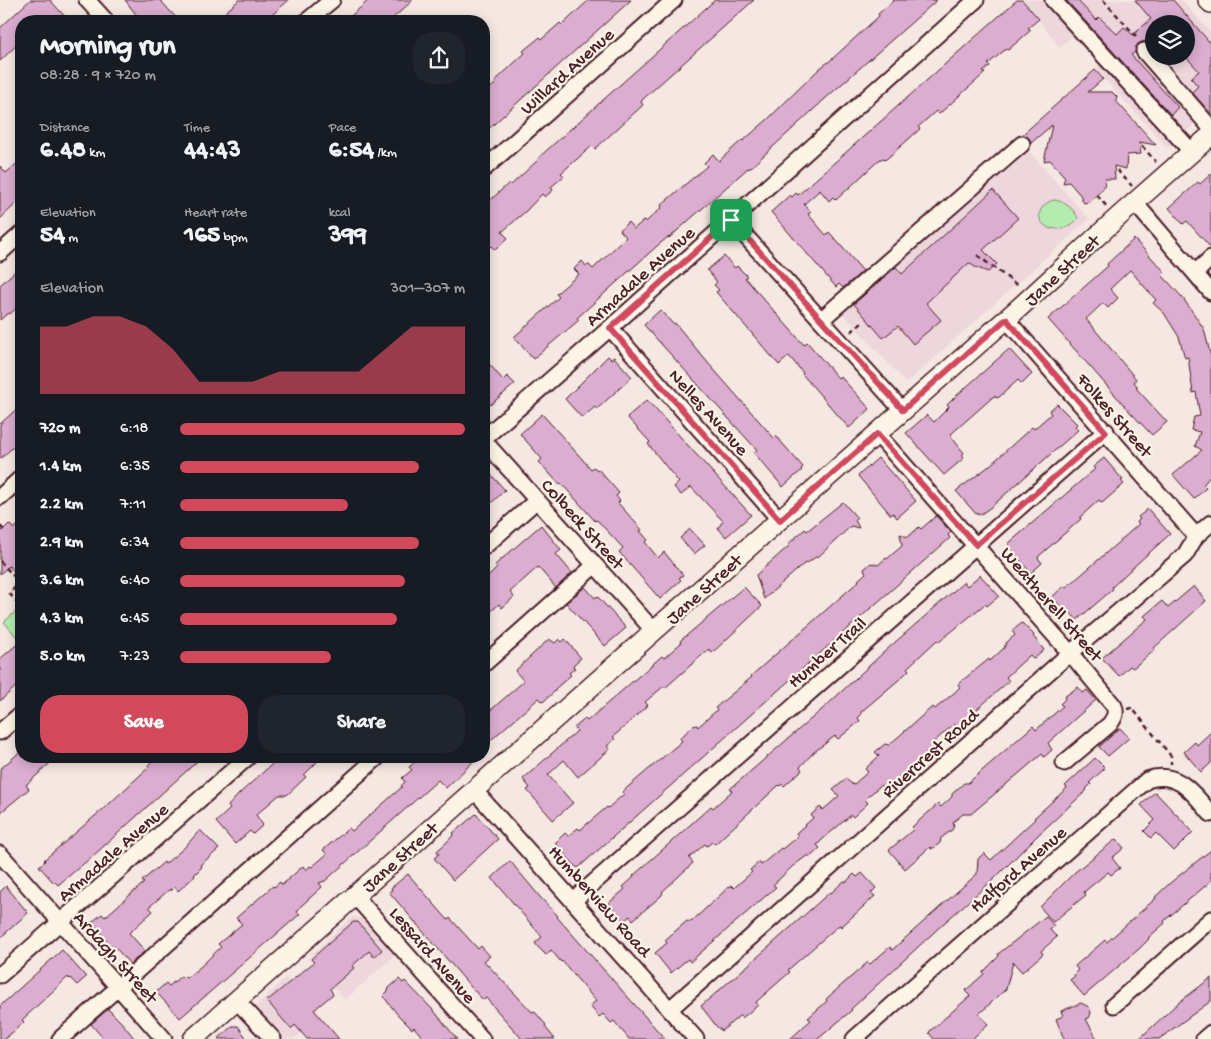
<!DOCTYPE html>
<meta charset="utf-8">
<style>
body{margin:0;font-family:"Gochi Hand",sans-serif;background:#20242c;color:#f1f3f6;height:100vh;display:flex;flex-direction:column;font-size:19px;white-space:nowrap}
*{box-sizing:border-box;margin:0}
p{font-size:16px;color:#9ea1a6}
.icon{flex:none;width:28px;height:28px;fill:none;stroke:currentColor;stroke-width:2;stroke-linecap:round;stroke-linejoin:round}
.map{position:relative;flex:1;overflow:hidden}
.details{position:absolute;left:15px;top:15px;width:475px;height:748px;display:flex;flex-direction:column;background:#171b24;border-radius:20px;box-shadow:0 2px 12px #0003}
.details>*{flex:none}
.buttons{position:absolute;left:1145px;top:15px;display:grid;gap:10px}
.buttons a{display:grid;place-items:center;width:50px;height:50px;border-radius:50%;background:#171b24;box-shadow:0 2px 12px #0003;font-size:25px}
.pin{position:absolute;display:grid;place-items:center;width:42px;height:42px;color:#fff;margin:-21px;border-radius:10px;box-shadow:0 2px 8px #0006}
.round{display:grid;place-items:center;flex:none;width:52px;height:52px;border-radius:20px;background:#20242c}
.overview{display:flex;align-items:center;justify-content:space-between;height:85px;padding:0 25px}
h1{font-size:28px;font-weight:800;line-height:38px}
.stats{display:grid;grid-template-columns:repeat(3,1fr);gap:8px;height:85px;padding:5px 25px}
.stats div{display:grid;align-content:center}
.stats b{font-size:25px;font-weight:800}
.stats small{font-size:14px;font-weight:400}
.stats p{font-size:14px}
.chart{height:140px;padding:10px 25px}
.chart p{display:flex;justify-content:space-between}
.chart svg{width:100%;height:90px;margin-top:5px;fill:#d1495b;opacity:.7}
.primary-button{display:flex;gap:10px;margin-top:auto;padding:10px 25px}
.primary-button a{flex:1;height:58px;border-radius:20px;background:#d1495b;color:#fff;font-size:20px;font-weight:800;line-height:58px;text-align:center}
.primary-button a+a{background:#20242c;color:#f1f3f6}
ul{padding:0 25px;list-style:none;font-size:16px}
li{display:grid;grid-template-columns:80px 60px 1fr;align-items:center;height:38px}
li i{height:12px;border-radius:6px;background:#d1495b}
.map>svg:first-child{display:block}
.built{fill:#edd6dc;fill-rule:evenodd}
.green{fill:#b4ecaf;stroke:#7f866d}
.building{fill:#dbadd0;stroke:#4a1f2b}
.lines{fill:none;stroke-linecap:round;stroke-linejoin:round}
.minor-casing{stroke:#4a1f2b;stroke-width:19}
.major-casing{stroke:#4a1f2b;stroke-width:22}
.path{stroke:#4a1f2b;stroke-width:2.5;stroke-dasharray:5 4;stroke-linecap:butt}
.minor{stroke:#fcf5e5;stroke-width:15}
.major{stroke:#fcf5e5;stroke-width:19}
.route-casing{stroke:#fff;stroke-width:10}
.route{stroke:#d1495b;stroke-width:6}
.labels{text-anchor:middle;stroke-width:4.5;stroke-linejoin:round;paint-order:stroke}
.street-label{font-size:19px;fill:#4a1f2b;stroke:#fcf5e5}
</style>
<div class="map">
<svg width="1211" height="1039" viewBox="0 0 1211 1039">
<rect width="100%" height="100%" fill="#f5e7e1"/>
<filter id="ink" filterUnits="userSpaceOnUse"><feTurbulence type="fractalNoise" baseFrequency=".02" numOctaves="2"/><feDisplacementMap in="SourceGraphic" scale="10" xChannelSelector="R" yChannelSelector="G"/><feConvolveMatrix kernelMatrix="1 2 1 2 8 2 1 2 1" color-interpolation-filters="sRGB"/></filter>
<g filter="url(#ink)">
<path class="built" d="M1023 0H1182L1211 33V109L1168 148 1095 69 1101 63 1075 33 1060 47ZM1154 24H1186V56H1154Z
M1025 147 1089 219 906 383 838 308Z
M352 917 366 919 397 953 345 1000 308 958Z
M286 977 321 1017 294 1039H285L256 1006Z"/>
<path class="green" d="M1053 200C1063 200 1075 209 1078 219 1075 223 1064 229 1059 229 1057 229 1054 228 1051 229 1034 222 1037 206 1053 200Z
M21 607V642L4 622Z"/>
<path class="building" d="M30 0H50L69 21H21V41L0 61V28Z
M125 0H160L179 21H141Z
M239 0H289L265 21H226L221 16Z
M369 0H413L390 21H345Z
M589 0H631L484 133V94L496 83 495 81 525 53 523 51 540 37 542 39 560 23 562 25Z
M715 0H754L643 99 641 102 643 105 595 149 592 146 561 173 564 176 551 187 553 190 545 197 542 194 527 210 502 232 508 238 495 250 490 245 484 251V206L509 183 511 185 538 160 537 159Z
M894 0H937L826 98 749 169 748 168 669 238 668 237 657 246 577 318 579 320 533 359 514 337 559 297 556 294 579 274 574 269 582 261 586 266 589 265 593 269 626 237 620 230 628 222 634 229 644 220 646 222 662 207 661 205 707 166 704 163 713 154 719 161 742 140 743 141 768 119 819 69 831 60 879 16 878 14Z
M1017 0H1022L1039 19 1028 28 1031 30 1008 50 1006 49 988 64 990 66 983 72 985 73 939 114 936 111 918 127 920 129 892 154 885 160 883 158 879 160 836 200 833 197 829 201 820 190 804 204 811 212 808 214 826 235 829 232 863 271 843 288 839 284 836 287 771 212 790 195 792 197 796 193 798 195Z
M1066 0H1077L1096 20 1099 17 1117 34 1124 27 1133 35 1151 19 1135 0H1173L1211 44V114L1192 92 1198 86 1191 78 1199 71 1186 57V24H1156L1154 22V48L1146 41 1142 42 1138 44 1135 52 1131 55 1178 107 1171 115Z
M1095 70 1103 79 1088 92H1112L1117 97 1116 101 1156 145 1139 142 1141 154 1127 155 1126 169 1114 166 1115 179H1105L1104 188 1089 202 1084 203 1081 199V196L1069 182 1063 183 1065 177 1050 160 1044 161 1052 125 1031 143 1029 138 1022 135Z
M21 160V199L0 219V166L6 173Z
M1211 174V248L1187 221 1183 224 1169 208 1198 182 1200 184Z
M993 190 1018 218 983 250 997 264 988 272 975 267 969 263 926 303 941 320 913 344 898 326 883 338 854 304 896 267 902 274Z
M1134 239 1165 272 1162 275 1182 297 1194 314 1204 329 1211 357V475L1203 485 1206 488 1194 499 1173 475 1202 450 1195 446 1200 432 1191 430 1194 417 1200 416 1196 392 1193 393 1188 357 1185 358 1179 337 1164 313 1153 303 1156 300 1130 270 1110 289 1118 298 1108 308 1103 303 1086 319 1136 379 1134 382 1138 387 1136 388 1167 422 1152 435 1130 412 1048 319 1108 266 1107 264Z
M724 256 735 268 737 266 747 276 745 278 804 345 807 342 838 378 840 376 870 409 849 428 802 374 803 373 789 356 779 365 716 292 719 290 714 285 717 282 707 270Z
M21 266V304L10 314 8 313 0 320V285Z
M660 310 673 324 675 323 708 363 774 438 776 436 803 467 801 469 802 470 786 484 783 487 754 453 757 450 644 325Z
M1009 349 1032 374 1022 384 1018 380 998 398 994 396 950 435 964 453 962 455 964 458 944 475 906 433 927 415 934 422 949 407 947 405 955 397Z
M608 356 611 359 614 357 632 377 597 409 595 407 582 418 565 399Z
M484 358 503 380 507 376 515 384 490 405 484 398Z
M647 400 751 515 726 537 718 528 723 521 691 487 681 495 674 487 679 482 677 480 648 444 650 442 627 417Z
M1057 404 1077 424 1075 426 1078 430 991 507 981 514H976L956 491 988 467 1032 427 1034 429 1051 414 1049 411Z
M21 405V440L0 459V424Z
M542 414 591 469 594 467 597 470 598 469 619 493 616 496 620 501 618 503 642 530 640 531 648 540 645 542 658 558 664 552 683 575 679 578 681 580 660 599 619 552 623 548 597 520 595 521 561 483 560 485 539 462 542 459 520 434Z
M878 458 916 501 897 518 893 513 891 515 858 476Z
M1104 458 1123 480 1121 481 1124 484 1102 503 1099 500 1080 517 1081 519 1039 556 1038 558 1042 563 1031 573 1010 548 1011 547 1008 544 1089 474 1095 469 1093 467Z
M484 467 505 490 484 510Z
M843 502 857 518 855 520 859 528 851 526 818 557 817 556 806 564 805 563 764 599 756 575 790 545 788 544 796 537 805 529 807 531Z
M1148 509 1170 534 1129 571 1112 587 1113 589 1077 620 1068 610 1066 612 1052 597 1064 586 1066 587 1073 582 1139 524 1137 522 1140 519 1138 517Z
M936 516 951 532 948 535 950 538 578 868 574 865 555 843 565 833 568 836 578 828 580 830 607 807 608 808 624 794 622 792 682 741 680 738 693 726 697 725 698 727 717 710 715 708 752 677 751 676 859 581 858 580 866 573 864 569 871 563 878 565 886 558 887 559 902 546 900 534 908 537 919 527 921 529Z
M21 522V579L9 566 0 574V533L9 524 14 529Z
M541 525 561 550 556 554 572 573 556 588 538 567 510 592 514 597 502 608 499 604 484 618V581L497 568 495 565Z
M690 529 705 545 694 554 680 538Z
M980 575 999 596 987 606 985 604 939 642 937 640 907 668 909 670 902 677 861 712V715L858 718 860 721 838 739 835 736 814 752 800 767 802 770 784 786 782 784 780 786 779 785 715 844 712 842 707 846 705 844 689 858 693 863 662 892 663 893 661 896 633 920 630 916 624 921 609 903 625 889 623 887 634 877 633 876 700 816 711 806 713 808 732 791 730 789 826 706 884 652 964 582 967 586Z
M1194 586 1206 601 1154 648 1155 650 1133 668 1130 666 1119 676 1102 658 1147 619 1144 616 1157 605 1162 601 1168 608Z
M585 587 595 598 597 596 626 628 605 646 566 603Z
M744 587 762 606 712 653 709 649 665 688 664 686 645 702 648 705 613 737 615 739 607 746 610 749 578 777 564 760 548 775 573 803 553 820 527 790 530 788 523 779 577 731 574 728 585 719 587 721 662 656 664 658 681 643 680 641Z
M1022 623 1034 635 1033 636 1044 650 1034 659 1030 655 1006 677 1009 681 957 727 954 724 936 740 932 743 934 746 914 765 884 789 881 785 865 799 868 803 853 817 851 815 823 839 817 845 820 848 810 857 808 855 793 866 773 885 776 887 690 962 688 959 684 962 671 973 655 953 667 943 665 940 687 921 691 922 731 885 734 888 752 872 750 870 759 862 761 865 781 848 782 849 798 836 796 833 813 818 811 815 820 807 823 810 839 796 833 790 846 779 853 785 868 772 865 769 879 756 875 752 885 744 889 745 931 708 933 707 935 709 955 692 960 687 958 684 989 659 990 661 1004 648 1006 643 1015 635 1012 631Z
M549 639 555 643 559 639 562 642 565 639 581 658 574 664 573 667 575 668 569 673 571 675 555 689 556 690 543 702 539 698 484 746V716L524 681 515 671Z
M21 641V682L0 701V659Z
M1078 687 1083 693 1087 690 1096 700 1048 743 1052 750 1044 757 1042 754 971 814H963L953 822 954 826 952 830 941 838 940 843 935 847 931 849 930 847 905 869 889 850 914 829 912 827 938 804 941 807 952 797V794L964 783H968L1033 726 1036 730 1063 706 1060 704 1065 699 1064 697Z
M1120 728 1129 738 1108 756 1099 747Z
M1211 732V763L1201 772 1184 752 1195 742 1197 745Z
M20 752 21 756H58L26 785 29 789 0 813V769Z
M158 756H203L94 855 58 885 55 882 54 883 39 866 45 861 44 860 110 803 149 767 148 765Z
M281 756H311L317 762 304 775 306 777 287 795H279L256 815 263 825 253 834 250 831 235 844 216 822 230 809 228 806 240 793Z
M422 756H479L446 788 438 780 325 881 319 883 322 887 301 906 297 912 300 914 180 1018 156 992 166 983 169 986 181 976 183 978 185 976 186 978 199 968 221 947 218 944 242 924 236 918 273 886 274 887 280 882 282 885 303 866 306 870 310 866 312 867 327 854 323 850 349 828 352 831 402 787 401 786 405 782 402 778 412 770 409 767Z
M1095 758 1105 768 1089 783 1091 784 1086 789 1087 790 1038 835 996 877 944 923 851 1009 852 1010 818 1039H790L811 1020 808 1018 827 1001 826 999 868 962 870 964 890 947 892 950 977 874 978 859 984 853 991 860 1035 819 1034 818 1067 788 1065 786Z
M1155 792 1193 832 1174 851 1156 833 1151 838 1144 831 1155 820 1141 805Z
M476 814 498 839 453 880 434 858 439 854 437 851 448 841 454 834 453 833Z
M200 830 219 849 200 865 202 867 194 875 195 876 178 891 175 887 171 891 170 889 149 907 153 911 129 933 145 951 130 964 114 946 112 948 92 922 102 914 105 917 123 901 144 883 142 881 164 862 165 864 184 848Z
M1116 839 1124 848 1112 858 1120 868 1111 875 1108 872 1084 892 1086 895 1053 922 1040 907 1075 872Z
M1211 850V881L1164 921 1165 923 1148 938 1149 939 1139 949 1084 996 1070 980 1075 976 1074 974 1078 970 1075 966 1105 940 1107 942 1156 898 1155 897 1170 883Z
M510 861 540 897 558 916 557 917 665 1039H629L614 1021 611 1023 603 1014 599 1017 590 1006 596 1001 562 961 561 962 551 950 546 955 537 946 535 943 542 937 492 878Z
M862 873 876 888 871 893 875 896 841 927 840 925 838 926 788 970 790 972 756 1002 758 1005 742 1018 740 1016H739L722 1031 717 1027 701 1006 770 946 830 892 831 893 844 881 846 882 854 874 857 877Z
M408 874 448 920 450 918 478 949 481 946 490 956 484 961 532 1012 534 1011 546 1025 545 1027 555 1039H522L486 998 483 1000 471 987 389 892 392 890 391 888Z
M6 886 28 913 0 938V892Z
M1046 916 1054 926 1050 930 1057 937 1041 951 1043 954 1022 972 1013 962 1006 989 979 1014 988 1024 972 1039H934L929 1033 930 1031 970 996 965 991 984 974 983 972 999 956 998 954Z
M353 922H358L382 950 374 957 369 951 352 966 354 968 330 989 333 994 314 1010 339 1039H307L295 1025 291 1029 267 1001 314 962 311 959Z
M62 950 86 977 77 985 70 978 69 979 68 977 22 1020 24 1022 13 1032 4 1039H0V1006Z
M1211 978V1001L1159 1039H1139L1178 1003Z
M399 979 403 983 405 981 434 1011 457 1039H424L414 1027 412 1029 398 1015 383 996 389 990 388 989Z
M1081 1003 1089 1007 1091 1013 1089 1018 1086 1019 1097 1039H1064L1056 1019 1063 1016 1061 1011Z
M108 1009 122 1023 135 1039H104L96 1030 91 1024Z
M232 1026H238L247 1039H218Z"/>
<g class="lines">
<g class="minor-casing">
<path id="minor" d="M87 0 106 21
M1053 0 1192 152
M307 21 332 0
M1144 51 1211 128
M484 169 674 0
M1135 203 1211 292
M731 220 903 411
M0 253 21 234
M1195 273 1211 258
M822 319 1022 144
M1006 319 1196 536
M610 328 780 520
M877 434 1071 654 1114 706C1117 714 1114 718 1110 724L1064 763
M484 438 610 328 976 0
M484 441 654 631
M0 497 21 478
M484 547 537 500
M484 664 595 565
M0 732 21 714
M474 790 696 1039
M0 854 164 1039
M355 896 482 1039
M574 900 1106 431
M0 975 249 756
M236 1000 273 1039
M1114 1005 1211 919
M670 1009 1060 662 1185 555 1196 536 1211 523
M60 1039 379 756
M854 1039 1147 780C1177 769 1194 794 1211 814
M1204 1039 1211 1033"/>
</g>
<g class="major-casing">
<path id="major" d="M1208 0 1211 3
M193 1039 1020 307 1117 218 1211 135"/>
</g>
<path class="path" d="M1103 0 1136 36
M1142 146 1156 162
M1117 170 1132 186
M1097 195 1107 207
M977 255 1017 285
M851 332 863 322
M0 526 4 530
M0 561 20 583 9 593 21 607
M1127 709 1132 708 1171 756V764"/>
<use href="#minor" class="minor"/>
<use href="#major" class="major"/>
</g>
</g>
<g class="lines" filter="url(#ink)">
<g class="route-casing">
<path id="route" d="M731 220 903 410 1006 319 1106 432 976 545 877 434 780 520 610 328Z"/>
</g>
<use href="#route" class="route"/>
</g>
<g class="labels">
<g class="street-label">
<text transform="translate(566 70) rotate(-42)" y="7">Willard Avenue</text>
<text transform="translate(1061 269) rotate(-43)" y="7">Jane Street</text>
<text transform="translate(639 275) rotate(-42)" y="7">Armadale Avenue</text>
<text transform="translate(710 411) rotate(48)" y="7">Nelles Avenue</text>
<text transform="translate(1116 414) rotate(49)" y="7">Folkes Street</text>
<text transform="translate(584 523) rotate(48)" y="7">Colbeck Street</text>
<text transform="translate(703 588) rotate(-42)" y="7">Jane Street</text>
<text transform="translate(1053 603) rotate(49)" y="7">Weatherell Street</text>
<text transform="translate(826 651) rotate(-41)" y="7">Humber Trail</text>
<text transform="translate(929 752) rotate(-42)" y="7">Rivercrest Road</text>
<text transform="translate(112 851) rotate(-41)" y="7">Armadale Avenue</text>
<text transform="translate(399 856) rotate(-42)" y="7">Jane Street</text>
<text transform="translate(1017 868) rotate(-41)" y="7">Halford Avenue</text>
<text transform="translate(601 900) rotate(48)" y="7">Humberview Road</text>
<text transform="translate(434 954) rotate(49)" y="7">Lessard Avenue</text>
<text transform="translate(117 956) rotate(48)" y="7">Ardagh Street</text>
</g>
</g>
</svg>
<div class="buttons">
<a><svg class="icon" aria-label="layers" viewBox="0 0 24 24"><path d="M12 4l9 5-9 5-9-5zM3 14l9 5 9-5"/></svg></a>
</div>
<div class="pin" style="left:731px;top:220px;background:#1e9e55"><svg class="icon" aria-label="arrive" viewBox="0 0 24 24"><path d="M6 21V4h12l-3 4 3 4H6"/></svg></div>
<section class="details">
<div class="overview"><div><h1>Morning run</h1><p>08:28 · 9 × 720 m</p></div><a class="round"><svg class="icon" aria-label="share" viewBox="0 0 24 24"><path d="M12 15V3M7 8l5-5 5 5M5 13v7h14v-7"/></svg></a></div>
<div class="stats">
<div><p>Distance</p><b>6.48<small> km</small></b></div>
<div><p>Time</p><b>44:43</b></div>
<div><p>Pace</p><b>6:54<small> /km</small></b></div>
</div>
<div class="stats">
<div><p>Elevation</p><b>54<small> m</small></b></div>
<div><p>Heart rate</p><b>165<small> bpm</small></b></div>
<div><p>kcal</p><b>399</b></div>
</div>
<div class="chart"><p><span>Elevation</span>301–307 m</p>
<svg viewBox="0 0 160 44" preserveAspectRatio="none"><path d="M0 44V11L10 11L20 6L30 6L40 11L50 22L60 38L70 38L80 38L90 33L100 33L110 33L120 33L130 22L140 11L150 11L160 11V44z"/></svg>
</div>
<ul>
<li><b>720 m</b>6:18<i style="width:100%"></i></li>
<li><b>1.4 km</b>6:35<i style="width:84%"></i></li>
<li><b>2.2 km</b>7:11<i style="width:59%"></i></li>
<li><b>2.9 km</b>6:34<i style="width:84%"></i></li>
<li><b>3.6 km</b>6:40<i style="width:79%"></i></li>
<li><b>4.3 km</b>6:45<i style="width:76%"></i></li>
<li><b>5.0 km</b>7:23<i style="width:53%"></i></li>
</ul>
<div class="primary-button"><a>Save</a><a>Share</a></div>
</section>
</div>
